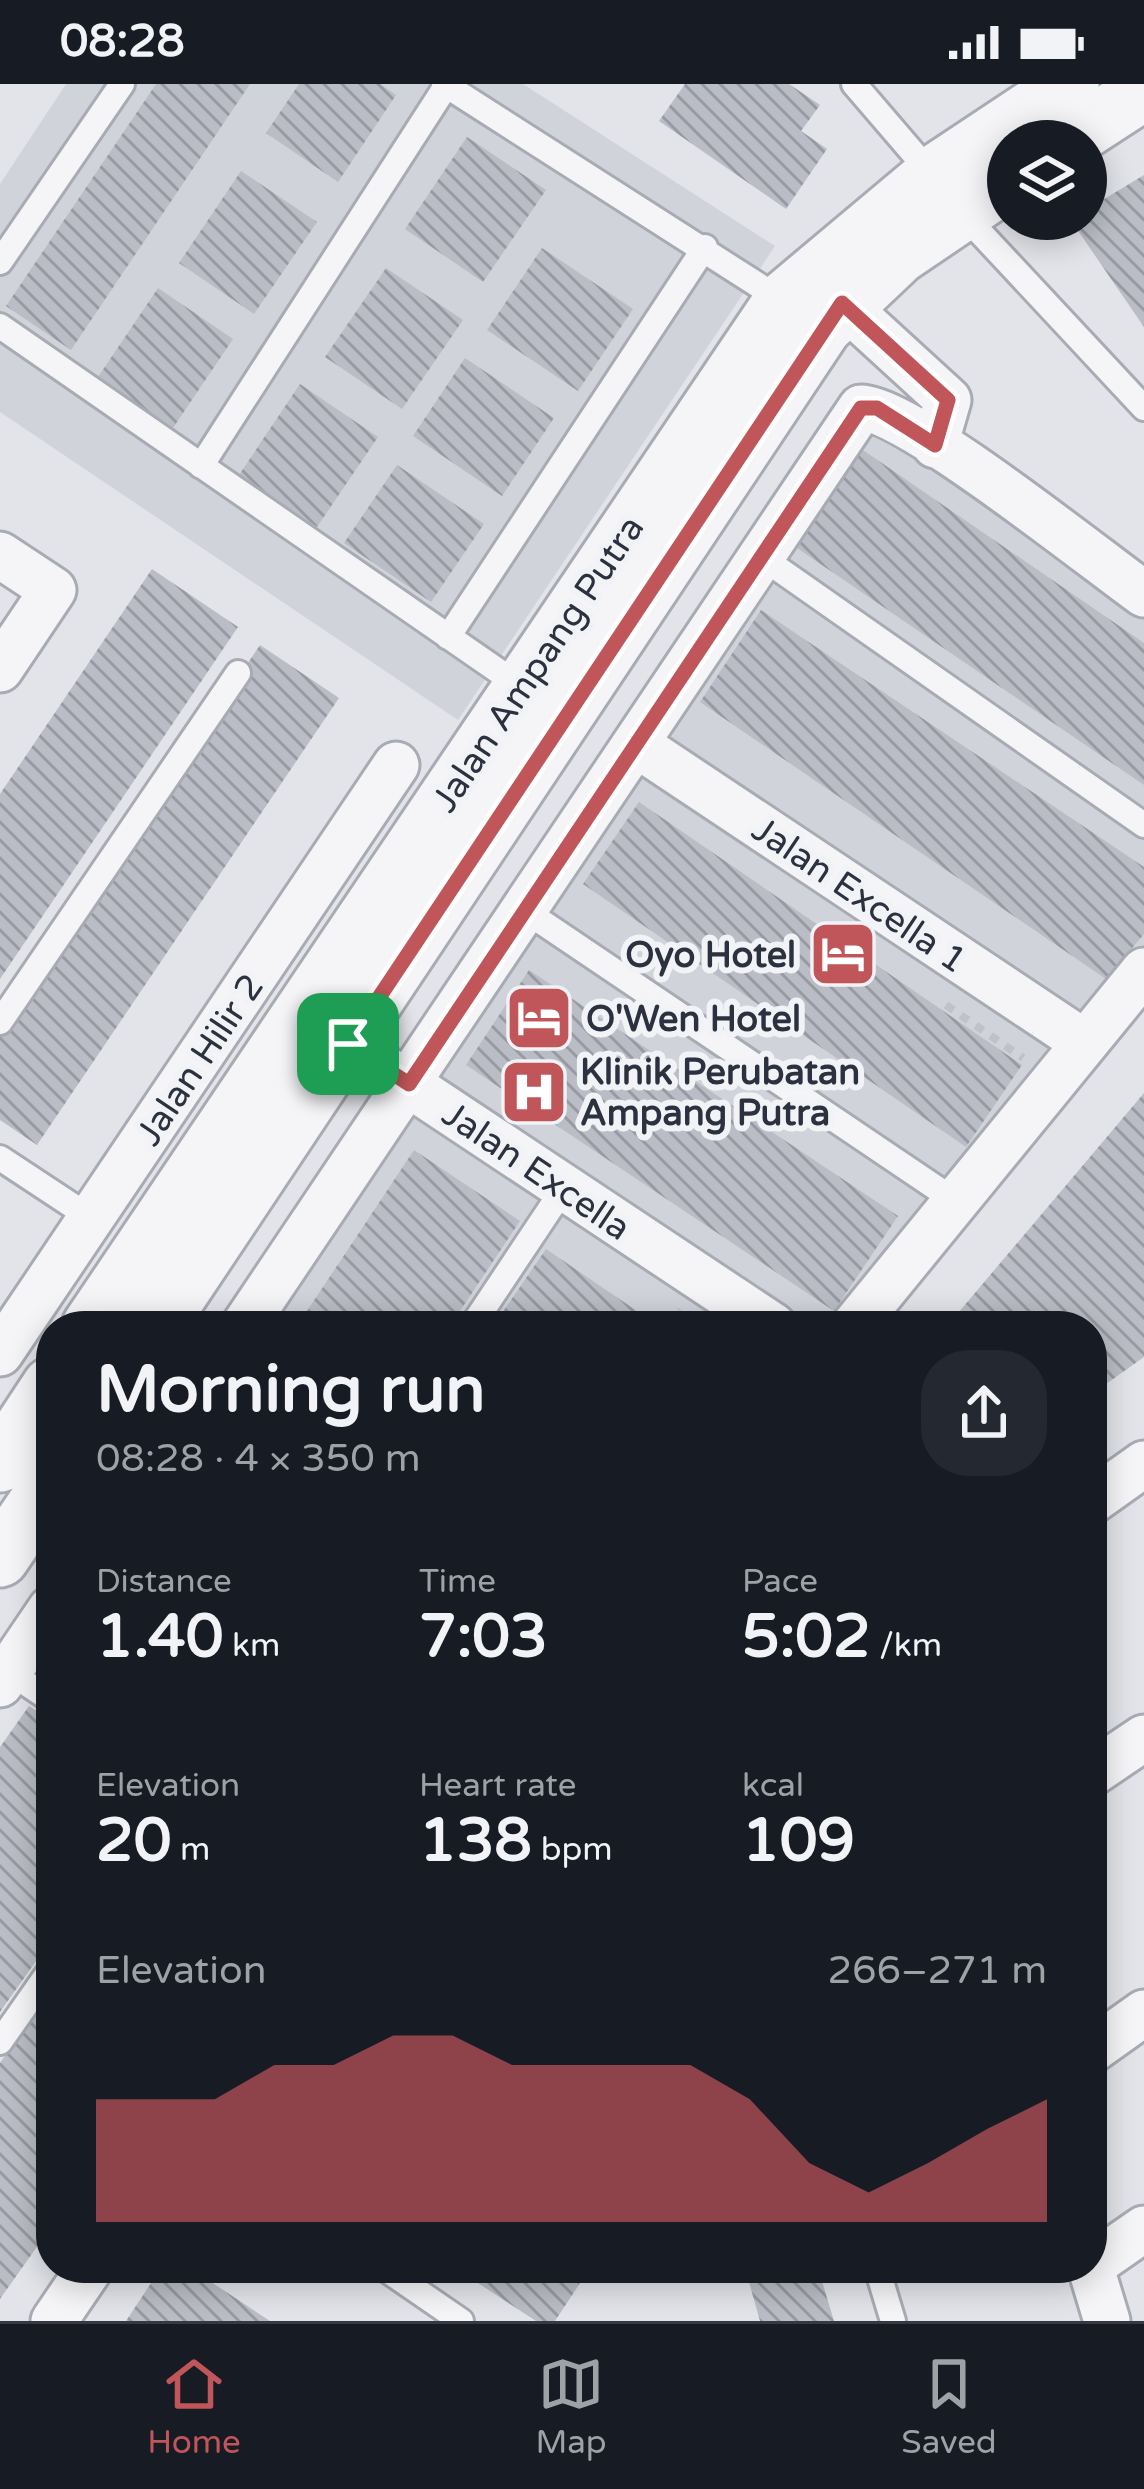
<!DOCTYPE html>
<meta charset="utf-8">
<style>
body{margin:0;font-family:"Varela Round",sans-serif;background:#242831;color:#f1f3f6;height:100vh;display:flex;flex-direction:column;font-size:45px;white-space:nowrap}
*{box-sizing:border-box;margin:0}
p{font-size:39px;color:#9ea1a6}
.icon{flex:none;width:66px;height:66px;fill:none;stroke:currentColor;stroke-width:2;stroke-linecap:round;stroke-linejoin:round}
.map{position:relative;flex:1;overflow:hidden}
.panel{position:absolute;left:36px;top:1227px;width:1071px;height:972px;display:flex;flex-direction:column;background:#171b24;border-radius:48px;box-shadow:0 6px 30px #0003}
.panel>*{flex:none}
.buttons{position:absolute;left:987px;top:36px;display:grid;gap:24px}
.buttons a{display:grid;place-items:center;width:120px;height:120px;border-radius:50%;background:#171b24;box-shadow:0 6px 30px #0003;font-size:60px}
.pin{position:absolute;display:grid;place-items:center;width:102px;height:102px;color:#fff;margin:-51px;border-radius:24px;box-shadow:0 6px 18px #0006}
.round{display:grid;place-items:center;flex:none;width:126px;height:126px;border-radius:48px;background:#242831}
.headline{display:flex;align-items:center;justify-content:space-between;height:204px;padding:0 60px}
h1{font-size:66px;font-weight:800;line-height:90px}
.stats{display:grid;grid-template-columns:repeat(3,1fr);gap:18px;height:204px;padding:12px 60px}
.stats div{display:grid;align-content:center}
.stats b{font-size:60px;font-weight:800}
.stats small{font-size:33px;font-weight:400}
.stats p{font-size:33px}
.chart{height:336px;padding:24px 60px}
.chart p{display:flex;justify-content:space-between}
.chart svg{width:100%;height:216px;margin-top:12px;fill:#c0555a;opacity:.7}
.status{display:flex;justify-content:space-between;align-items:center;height:84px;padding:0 60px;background:#171b24;direction:ltr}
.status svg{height:33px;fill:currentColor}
.tabs{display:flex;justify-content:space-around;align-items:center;height:168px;border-top:3px solid #363941;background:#171b24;font-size:33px;color:#9ea1a6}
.tabs a{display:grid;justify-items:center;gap:6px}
.tabs .current{color:#c0555a}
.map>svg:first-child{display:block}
.built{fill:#d1d3db}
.building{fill:url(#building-back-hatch)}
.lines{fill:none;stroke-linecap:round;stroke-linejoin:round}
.service-casing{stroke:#a8abb3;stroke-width:30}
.minor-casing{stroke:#a8abb3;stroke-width:51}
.tertiary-casing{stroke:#a8abb3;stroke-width:63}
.path{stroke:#c1c2c8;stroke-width:8;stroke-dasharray:9 9;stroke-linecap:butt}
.service{stroke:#f5f5f8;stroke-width:24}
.minor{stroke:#f5f5f8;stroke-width:45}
.tertiary{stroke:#f5f5f8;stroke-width:57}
.route-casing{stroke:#fff;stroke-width:24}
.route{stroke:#c0555a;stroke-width:15}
.labels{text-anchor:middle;stroke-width:12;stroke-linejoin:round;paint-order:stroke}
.street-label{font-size:36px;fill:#2c313f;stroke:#f2f3f7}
.poi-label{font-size:36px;font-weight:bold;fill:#2c313f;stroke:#f2f3f7;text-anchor:start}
</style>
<div class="status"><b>08:28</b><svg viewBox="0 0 49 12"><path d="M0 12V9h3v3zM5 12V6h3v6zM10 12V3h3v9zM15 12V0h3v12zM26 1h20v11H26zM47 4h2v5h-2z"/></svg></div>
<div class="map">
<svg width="1144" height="2237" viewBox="0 0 1144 2237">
<defs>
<pattern id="building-back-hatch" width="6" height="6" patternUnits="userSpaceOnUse" patternTransform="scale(3)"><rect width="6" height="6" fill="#babdc5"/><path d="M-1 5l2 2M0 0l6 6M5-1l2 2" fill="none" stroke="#979aa1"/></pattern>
</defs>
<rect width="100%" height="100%" fill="#e2e4e9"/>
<path class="built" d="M66 0H523L775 162 458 636 0 328V100Z
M868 339 1144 535V864L835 1242H801L430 1000Z
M417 1020 724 1225 712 1242H266Z"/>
<path class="building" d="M156 0H250L71 266 6 222Z
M299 0H380L396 11 338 98 266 49Z
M685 0H789L820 21 801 47 827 65 786 125 659 37Z
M467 53 546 106 483 198 405 145Z
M241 87 317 138 254 230 179 179Z
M1144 91V243L1070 135H1086V126Z
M542 164 633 225 578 307 487 246Z
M386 184 463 236 402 325 325 273Z
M158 204 233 255 173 344 98 293Z
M465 274 554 334 502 412 413 352Z
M300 300 378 353 317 443 239 391Z
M860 364 1144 559V701L797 464Z
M397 381 484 440 431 518 344 459Z
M152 485 238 543 0 895V710Z
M761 526 1144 783V850L1106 895 700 618Z
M260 561 339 614 37 1061 0 1036V945Z
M639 718 1022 981 966 1063 583 800Z
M529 886 898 1132 834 1227 466 981Z
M1144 1009V1273L1092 1310V1242H947Z
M414 1066 520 1137 450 1242H297Z
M546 1165 659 1242H493Z
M29 1622 51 1636V1856L0 1928V1663Z
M51 1905V2143L0 2215V1979Z
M161 2184H190L270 2237H126Z
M455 2184H590L555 2237H536Z
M745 2184H818L834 2237H760Z"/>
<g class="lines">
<g class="service-casing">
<path id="service" d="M444 0 783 217
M854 0 933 92
M962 129 1144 324
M0 178 122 0
M0 242 520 602
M201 382 446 2
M763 474 1144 741
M448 553 705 163
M524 826 954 1116
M0 938 238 589
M0 1074 91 1134
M472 1242 564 1104
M8 1587 51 1616
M0 1958 51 1885
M384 2184 461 2237
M877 2184 893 2237"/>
</g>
<g class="minor-casing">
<path id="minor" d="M842 219 948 316 935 361
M0 471 53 506 0 585
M636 660 1085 959
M321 942 773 1242
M244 1242 861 324C907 324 1095 475 1144 510
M854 1242 1144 887
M0 1269 396 681
M1092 1417 1144 1380
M0 1600 51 1525
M1092 1689 1144 1654
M1092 1966 1144 1929
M1092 2181 1144 2145
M1091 2184 1107 2237
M54 2237 90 2184"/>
</g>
<g class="tertiary-casing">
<path id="tertiary" d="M1067 57 1144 7
M91 1242 783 217 933 91 1070 0
M157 1242 823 243 899 171 1008 97
M0 1379 51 1302
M0 1474 51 1399"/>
</g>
<path class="path" d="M946 921 1023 974
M670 1242 681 1226"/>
<use href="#service" class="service"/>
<use href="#minor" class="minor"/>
<use href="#tertiary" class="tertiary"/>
</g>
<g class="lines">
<g class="route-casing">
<path id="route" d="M842 219 948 316 935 361 877 324H861L409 1000 348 960Z"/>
</g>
<use href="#route" class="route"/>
</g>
<defs>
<g id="hotel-square" transform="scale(3.45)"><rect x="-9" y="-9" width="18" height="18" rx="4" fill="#c0555a" stroke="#f2f3f7"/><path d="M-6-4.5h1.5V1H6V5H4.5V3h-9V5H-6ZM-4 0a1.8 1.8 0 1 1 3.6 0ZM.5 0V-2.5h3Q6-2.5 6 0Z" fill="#fff"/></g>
<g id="hospital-square" transform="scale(3.45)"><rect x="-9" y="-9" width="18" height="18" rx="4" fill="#c0555a" stroke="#f2f3f7"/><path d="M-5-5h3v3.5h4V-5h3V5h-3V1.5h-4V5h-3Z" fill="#fff"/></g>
</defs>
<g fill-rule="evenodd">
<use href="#hotel-square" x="843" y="870"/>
<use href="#hotel-square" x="539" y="934"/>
<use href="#hospital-square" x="534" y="1008"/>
</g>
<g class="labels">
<g class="street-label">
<text transform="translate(537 579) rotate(-56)" y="13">Jalan Ampang Putra</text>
<text transform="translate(860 810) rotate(34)" y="13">Jalan Excella 1</text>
<text transform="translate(199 975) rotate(-56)" y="13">Jalan Hilir 2</text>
<text transform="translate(537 1086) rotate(34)" y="13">Jalan Excella</text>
</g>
<g class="poi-label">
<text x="796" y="883" text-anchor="end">Oyo Hotel</text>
<text x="586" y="947">O'Wen Hotel</text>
<text x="580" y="1000">Klinik Perubatan<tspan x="580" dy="41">Ampang Putra</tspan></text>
</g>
</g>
</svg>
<div class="buttons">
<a><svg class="icon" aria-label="layers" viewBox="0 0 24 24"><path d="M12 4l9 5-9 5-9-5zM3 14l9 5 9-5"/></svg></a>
</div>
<div class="pin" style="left:348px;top:960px;background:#1e9e55"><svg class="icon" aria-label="arrive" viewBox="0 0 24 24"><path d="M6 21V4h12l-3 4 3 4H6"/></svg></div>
<section class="panel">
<div class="headline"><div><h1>Morning run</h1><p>08:28 · 4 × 350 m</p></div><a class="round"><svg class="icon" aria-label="share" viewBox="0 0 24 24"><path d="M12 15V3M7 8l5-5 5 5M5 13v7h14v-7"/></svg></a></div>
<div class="stats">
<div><p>Distance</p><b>1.40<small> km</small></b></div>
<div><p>Time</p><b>7:03</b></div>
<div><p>Pace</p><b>5:02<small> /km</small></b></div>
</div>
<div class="stats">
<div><p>Elevation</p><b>20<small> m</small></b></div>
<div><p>Heart rate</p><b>138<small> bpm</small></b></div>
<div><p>kcal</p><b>109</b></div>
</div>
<div class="chart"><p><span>Elevation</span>266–271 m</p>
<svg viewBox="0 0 160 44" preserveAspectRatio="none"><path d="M0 44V19L10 19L20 19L30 12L40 12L50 6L60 6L70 12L80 12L90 12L100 12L110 19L120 32L130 38L140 32L150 25L160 19V44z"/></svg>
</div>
</section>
</div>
<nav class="tabs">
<a class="current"><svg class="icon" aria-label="home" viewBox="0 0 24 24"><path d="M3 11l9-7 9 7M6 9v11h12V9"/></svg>Home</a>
<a><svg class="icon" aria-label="map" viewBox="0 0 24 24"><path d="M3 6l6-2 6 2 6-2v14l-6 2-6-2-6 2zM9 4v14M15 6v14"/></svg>Map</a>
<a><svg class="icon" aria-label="saved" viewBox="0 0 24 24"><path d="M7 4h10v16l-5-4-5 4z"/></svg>Saved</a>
</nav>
